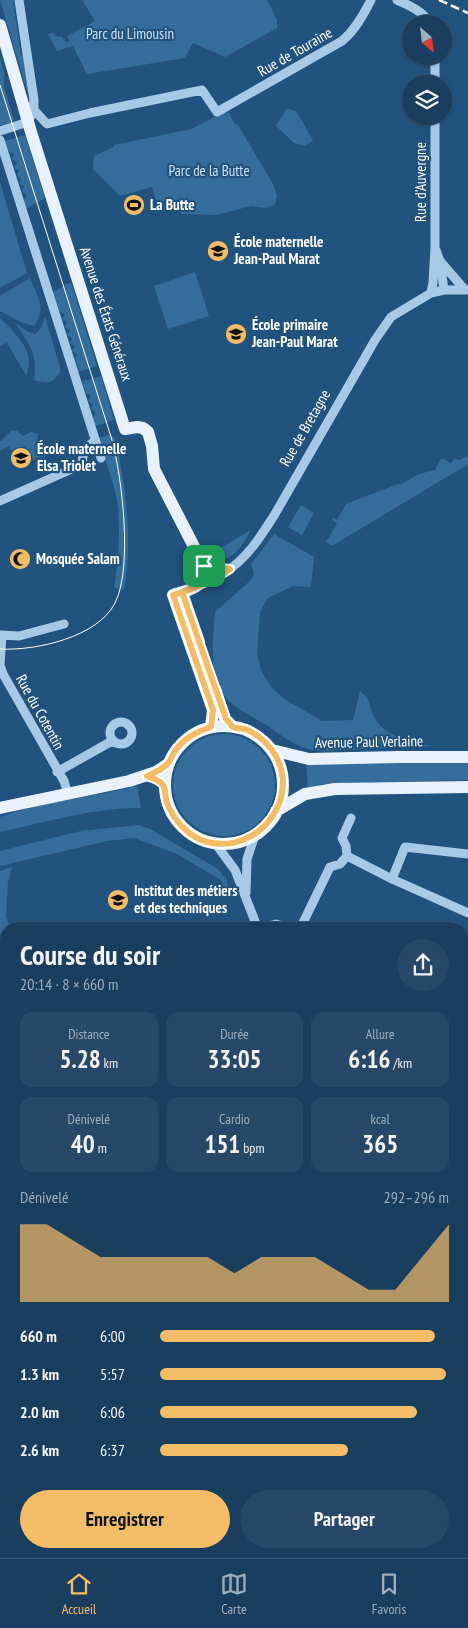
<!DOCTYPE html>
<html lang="fr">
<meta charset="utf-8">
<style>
body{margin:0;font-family:"PT Sans Narrow",sans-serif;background:#274967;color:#f1f3f6;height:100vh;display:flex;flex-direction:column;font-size:19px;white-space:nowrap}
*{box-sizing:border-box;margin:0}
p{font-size:16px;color:#9faebc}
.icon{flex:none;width:28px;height:28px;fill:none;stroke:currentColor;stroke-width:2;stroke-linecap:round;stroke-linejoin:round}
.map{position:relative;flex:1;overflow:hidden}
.details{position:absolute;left:0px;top:922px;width:469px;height:636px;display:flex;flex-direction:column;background:#1a3e5e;border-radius:20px 20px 0 0;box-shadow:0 1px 4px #0004,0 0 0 1px #385773}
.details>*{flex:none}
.needle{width:32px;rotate:152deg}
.tools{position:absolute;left:402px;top:15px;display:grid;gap:10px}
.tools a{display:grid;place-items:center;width:50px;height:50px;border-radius:50%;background:#1a3e5e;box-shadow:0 1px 4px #0004,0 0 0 1px #385773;font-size:25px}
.pin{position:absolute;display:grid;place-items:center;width:42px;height:42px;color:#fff;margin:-21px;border-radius:10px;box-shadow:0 2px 8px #0006}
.round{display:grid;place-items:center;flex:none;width:52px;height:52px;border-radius:26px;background:#274967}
.summary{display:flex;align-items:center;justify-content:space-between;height:85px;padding:0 20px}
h1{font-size:28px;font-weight:700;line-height:38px}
.figures{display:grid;grid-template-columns:repeat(3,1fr);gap:8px;height:85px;padding:5px 20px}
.figures div{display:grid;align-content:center;border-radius:12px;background:#274967;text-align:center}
.figures b{font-size:25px;font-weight:700}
.figures small{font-size:14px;font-weight:400}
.figures p{font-size:14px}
.chart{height:140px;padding:10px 20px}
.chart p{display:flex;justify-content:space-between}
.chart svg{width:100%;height:90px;margin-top:5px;fill:#f3bd68;opacity:.7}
.button{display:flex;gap:10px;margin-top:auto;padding:10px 20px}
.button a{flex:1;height:58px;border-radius:30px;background:#f3bd68;color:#111;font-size:20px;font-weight:700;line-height:58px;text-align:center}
.button a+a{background:#274967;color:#f1f3f6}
ul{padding:0 20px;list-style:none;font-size:16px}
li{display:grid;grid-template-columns:80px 60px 1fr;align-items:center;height:38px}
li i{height:12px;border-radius:6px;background:#f3bd68}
.menu{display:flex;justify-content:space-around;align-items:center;height:70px;border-top:1px solid #385773;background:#1a3e5e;font-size:14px;color:#9faebc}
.menu a{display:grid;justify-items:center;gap:2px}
.menu .current{color:#f3bd68}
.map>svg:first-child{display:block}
.green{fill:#356d9c}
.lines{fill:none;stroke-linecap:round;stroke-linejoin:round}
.minor{stroke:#a6cae6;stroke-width:9}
.major{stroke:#e7f2fd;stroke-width:12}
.tram{stroke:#fff;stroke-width:1}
.rail{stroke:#fff;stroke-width:2.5;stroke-dasharray:9 4;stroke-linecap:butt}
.route-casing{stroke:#fff;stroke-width:10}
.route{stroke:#f3bd68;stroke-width:6}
.labels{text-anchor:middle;stroke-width:4.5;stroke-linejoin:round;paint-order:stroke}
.park-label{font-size:15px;fill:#c9e2f5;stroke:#22537e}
.street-label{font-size:15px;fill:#fff;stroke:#22537e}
.poi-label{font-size:15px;font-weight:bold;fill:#fff;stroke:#22537e;text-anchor:start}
</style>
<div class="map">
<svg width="468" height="1558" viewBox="0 0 468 1558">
<rect width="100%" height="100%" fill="#22537e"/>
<path class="green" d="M0 0H13L21 55 25 59 29 92 27 91Z
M82 0H267L277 20V28L225 57 193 43 185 58 87 74 73 46 57 51 48 34 54 33 56 36 62 37 66 43 70 41 67 36 95 21Z
M0 57 4 73V87L14 120 12 122 2 125H0Z
M287 108 297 112 313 141 305 146 294 143 276 126Z
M226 111 227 113H229L235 124 238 125 273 184 277 195 275 204 266 208 251 206 216 215 182 214 172 209 160 212 152 187 120 196 93 169 94 156 114 147V145L191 129Z
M25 135 45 198 24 210 22 204 27 195 22 192 24 186 19 184 21 179 17 176 19 170 14 168 17 162 12 159 14 154 5 149 2 142Z
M0 182 27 273 0 288Z
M195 272 209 316 168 329 154 286Z
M30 278C38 299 47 306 34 326L23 323 0 311V296Z
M71 282 97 366 79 372 75 359 77 354 72 351 75 346 70 343 72 338 67 335 70 330 65 327 67 322 62 319 65 314 55 309 50 294Z
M45 317 61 370C53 384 49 384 34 380 38 354 29 343 14 322L27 331 35 334 41 328Z
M0 318C15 332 37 353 26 375L7 343 0 346Z
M101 376 114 420 93 427 91 422 96 412 91 409 93 404 88 401 91 396 86 393 82 381Z
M12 430 17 431 23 436 31 432 38 434 37 444 43 445 45 447 43 457 33 460 25 446 13 453 9 446 0 451V440L1 441Z
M109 435 114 437 116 441C126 490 133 541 124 590L114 588C118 562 122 523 116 496 112 477 104 457 98 438Z
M468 456V464L460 469 332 546 326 542 337 523 332 520 333 518 337 520 346 504 398 484H401L419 474 435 470 441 458 451 463 454 458 459 460Z
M301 505 314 513 302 535 288 527Z
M251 530C242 547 229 569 208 555Z
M274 534 314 557 311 587 293 586 268 598 260 612 257 655 262 672 272 688 286 700 322 721 353 720 360 691C372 702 367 701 373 714 382 737 412 742 433 746L320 751C296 748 287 739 268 726 258 720 237 709 229 701 207 679 213 640 215 612L252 579 254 573 251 564 263 549Z
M173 785a51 51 0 1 1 102 0a51 51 0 1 1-102 0Z
M368 763H468V780L343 783 322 784 308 788 306 764Z
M137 786 141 808C97 807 43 823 0 832V817C44 801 92 797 137 786Z
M139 825 150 829 218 869 227 880 229 900 221 880 177 854 134 838 107 841 0 866V851L81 831Z
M12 867 8 882 6 917 11 929H6V933L0 937V871Z"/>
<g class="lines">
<path class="minor" d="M397 0C411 6 422 11 431 24
M435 84V56
M23 104 34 110 47 124 90 113 202 90 217 112 342 41C355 30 363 16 371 0
M0 131 28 122 34 110V100L19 0
M0 140 101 458
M436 250 440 261 465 290
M440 261 444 290
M431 293 433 283 435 248V116
M0 501 83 464C81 453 87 446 95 441
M204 566 230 569
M199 585C207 581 217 578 224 573 247 559 261 536 275 514L375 340 391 317 431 293 444 290H468
M0 635 19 636 64 624
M2 635 0 665 3 674 64 781 68 794
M110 733a11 11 0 1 1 22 0a11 11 0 1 1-22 0Z
M57 772 112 741
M215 843 235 870 258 929
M347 856 392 879 468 913
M392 879 405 847 468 854
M246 893 247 859 255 835
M258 929 276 924 292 929
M300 929 330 867 340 864 347 856 346 846 342 838 351 818
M462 1005 468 1007
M0 1111 6 1122
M462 1124 468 1126
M0 1129 6 1140
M462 1199 468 1170
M462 1285 468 1280
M0 1507 6 1505
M70 1552 74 1558
M249 1552 253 1558
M12 1558 21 1552
M222 1558 231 1552
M395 1558 396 1552"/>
<path class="major" d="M0 25 31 132 125 429 137 427 143 428 148 432 152 446 154 469 204 566C205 588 192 589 173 595L213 710 211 727
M182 593 199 642
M215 689 225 719 233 727
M165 785a59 59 0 1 1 118 0a59 59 0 1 1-118 0Z
M272 750 309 759 398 757H468
M0 808 129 781 156 772 168 764
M276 811 305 794 335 789 468 787"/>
<path class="tram" d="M0 85 112 440C122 477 133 568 115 603 98 637 36 651 0 649"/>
<path class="rail" d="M439 0 468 13"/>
</g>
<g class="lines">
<g class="route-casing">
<path id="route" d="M204 566C205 588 192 589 173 595L213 710 211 727C196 732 184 738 175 751 172 755 171 761 167 764 162 770 154 773 147 776 152 778 160 780 163 785 166 790 165 798 167 803 174 821 189 837 207 842 260 855 304 795 272 750 265 741 255 733 245 729 241 728 237 729 233 727 231 725 228 721 226 719L182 592C198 586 216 579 230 569L204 566"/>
</g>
<use href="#route" class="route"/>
</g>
<defs>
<g id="stadium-disc" transform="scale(1.125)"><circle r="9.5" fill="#f3bd68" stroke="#22537e"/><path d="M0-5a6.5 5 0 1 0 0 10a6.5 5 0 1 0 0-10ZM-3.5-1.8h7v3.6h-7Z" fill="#111"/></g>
<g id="school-disc" transform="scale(1.125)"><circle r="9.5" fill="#f3bd68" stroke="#22537e"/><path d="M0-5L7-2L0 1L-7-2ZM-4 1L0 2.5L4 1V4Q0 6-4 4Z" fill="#111"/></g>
<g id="mosque-disc" transform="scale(1.125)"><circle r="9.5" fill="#f3bd68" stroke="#22537e"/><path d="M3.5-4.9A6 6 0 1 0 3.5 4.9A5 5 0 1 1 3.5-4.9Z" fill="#111"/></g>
<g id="university-disc" transform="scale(1.125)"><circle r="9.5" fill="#f3bd68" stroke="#22537e"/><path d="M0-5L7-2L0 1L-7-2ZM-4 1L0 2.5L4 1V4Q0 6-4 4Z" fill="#111"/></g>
</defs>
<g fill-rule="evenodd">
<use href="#stadium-disc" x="134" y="205"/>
<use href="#school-disc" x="218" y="251"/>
<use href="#school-disc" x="236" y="334"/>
<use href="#school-disc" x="21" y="458"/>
<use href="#mosque-disc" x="20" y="559"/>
<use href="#university-disc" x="118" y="900"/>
</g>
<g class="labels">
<g class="park-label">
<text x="130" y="39">Parc du Limousin</text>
<text x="209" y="176">Parc de la Butte</text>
</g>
<g class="street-label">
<text transform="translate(295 52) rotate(-30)" y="5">Rue de Touraine</text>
<text transform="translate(421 182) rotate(-90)" y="5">Rue d'Auvergne</text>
<text transform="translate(106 314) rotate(72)" y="5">Avenue des États Généraux</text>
<text transform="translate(305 428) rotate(-60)" y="5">Rue de Bretagne</text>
<text transform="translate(40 712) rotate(61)" y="5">Rue du Cotentin</text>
<text transform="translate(369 742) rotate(-1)" y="5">Avenue Paul Verlaine</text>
</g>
<g class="poi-label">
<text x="150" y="210">La Butte</text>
<text x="234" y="247">École maternelle<tspan x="234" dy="17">Jean-Paul Marat</tspan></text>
<text x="252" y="330">École primaire<tspan x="252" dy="17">Jean-Paul Marat</tspan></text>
<text x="37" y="454">École maternelle<tspan x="37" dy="17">Elsa Triolet</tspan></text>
<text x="36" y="564">Mosquée Salam</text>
<text x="134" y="896">Institut des métiers<tspan x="134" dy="17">et des techniques</tspan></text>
</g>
</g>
</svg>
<div class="tools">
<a><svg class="needle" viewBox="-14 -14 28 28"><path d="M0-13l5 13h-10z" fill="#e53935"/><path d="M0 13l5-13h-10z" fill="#9faebc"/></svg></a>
<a><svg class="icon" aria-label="layers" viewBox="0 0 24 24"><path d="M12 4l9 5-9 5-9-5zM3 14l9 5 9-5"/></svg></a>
</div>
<div class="pin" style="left:204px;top:566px;background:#1e9e55"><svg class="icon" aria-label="arrive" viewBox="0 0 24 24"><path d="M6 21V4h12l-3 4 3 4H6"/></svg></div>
<section class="details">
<div class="summary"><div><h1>Course du soir</h1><p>20:14 · 8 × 660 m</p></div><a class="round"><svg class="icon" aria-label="share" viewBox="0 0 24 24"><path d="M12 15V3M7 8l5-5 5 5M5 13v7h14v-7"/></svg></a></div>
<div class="figures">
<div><p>Distance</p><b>5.28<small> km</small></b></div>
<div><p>Durée</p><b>33:05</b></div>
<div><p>Allure</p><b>6:16<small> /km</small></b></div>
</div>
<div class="figures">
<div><p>Dénivelé</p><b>40<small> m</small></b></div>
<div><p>Cardio</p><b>151<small> bpm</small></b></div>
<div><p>kcal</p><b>365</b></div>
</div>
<div class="chart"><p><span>Dénivelé</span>292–296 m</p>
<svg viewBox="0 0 160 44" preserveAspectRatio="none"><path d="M0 44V6L10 6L20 14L30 22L40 22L50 22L60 22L70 22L80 30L90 22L100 22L110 22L120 30L130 38L140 38L150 22L160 6V44z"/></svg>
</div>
<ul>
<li><b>660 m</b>6:00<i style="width:95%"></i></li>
<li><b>1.3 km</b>5:57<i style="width:99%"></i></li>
<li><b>2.0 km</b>6:06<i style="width:89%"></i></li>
<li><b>2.6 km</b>6:37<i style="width:65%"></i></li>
</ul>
<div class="button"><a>Enregistrer</a><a>Partager</a></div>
</section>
</div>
<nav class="menu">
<a class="current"><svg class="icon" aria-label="home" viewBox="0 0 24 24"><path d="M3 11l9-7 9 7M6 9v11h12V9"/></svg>Accueil</a>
<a><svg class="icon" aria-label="map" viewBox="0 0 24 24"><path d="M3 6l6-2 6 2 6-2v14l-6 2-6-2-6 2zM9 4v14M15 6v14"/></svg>Carte</a>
<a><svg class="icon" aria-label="saved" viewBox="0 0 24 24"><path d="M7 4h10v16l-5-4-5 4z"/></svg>Favoris</a>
</nav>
